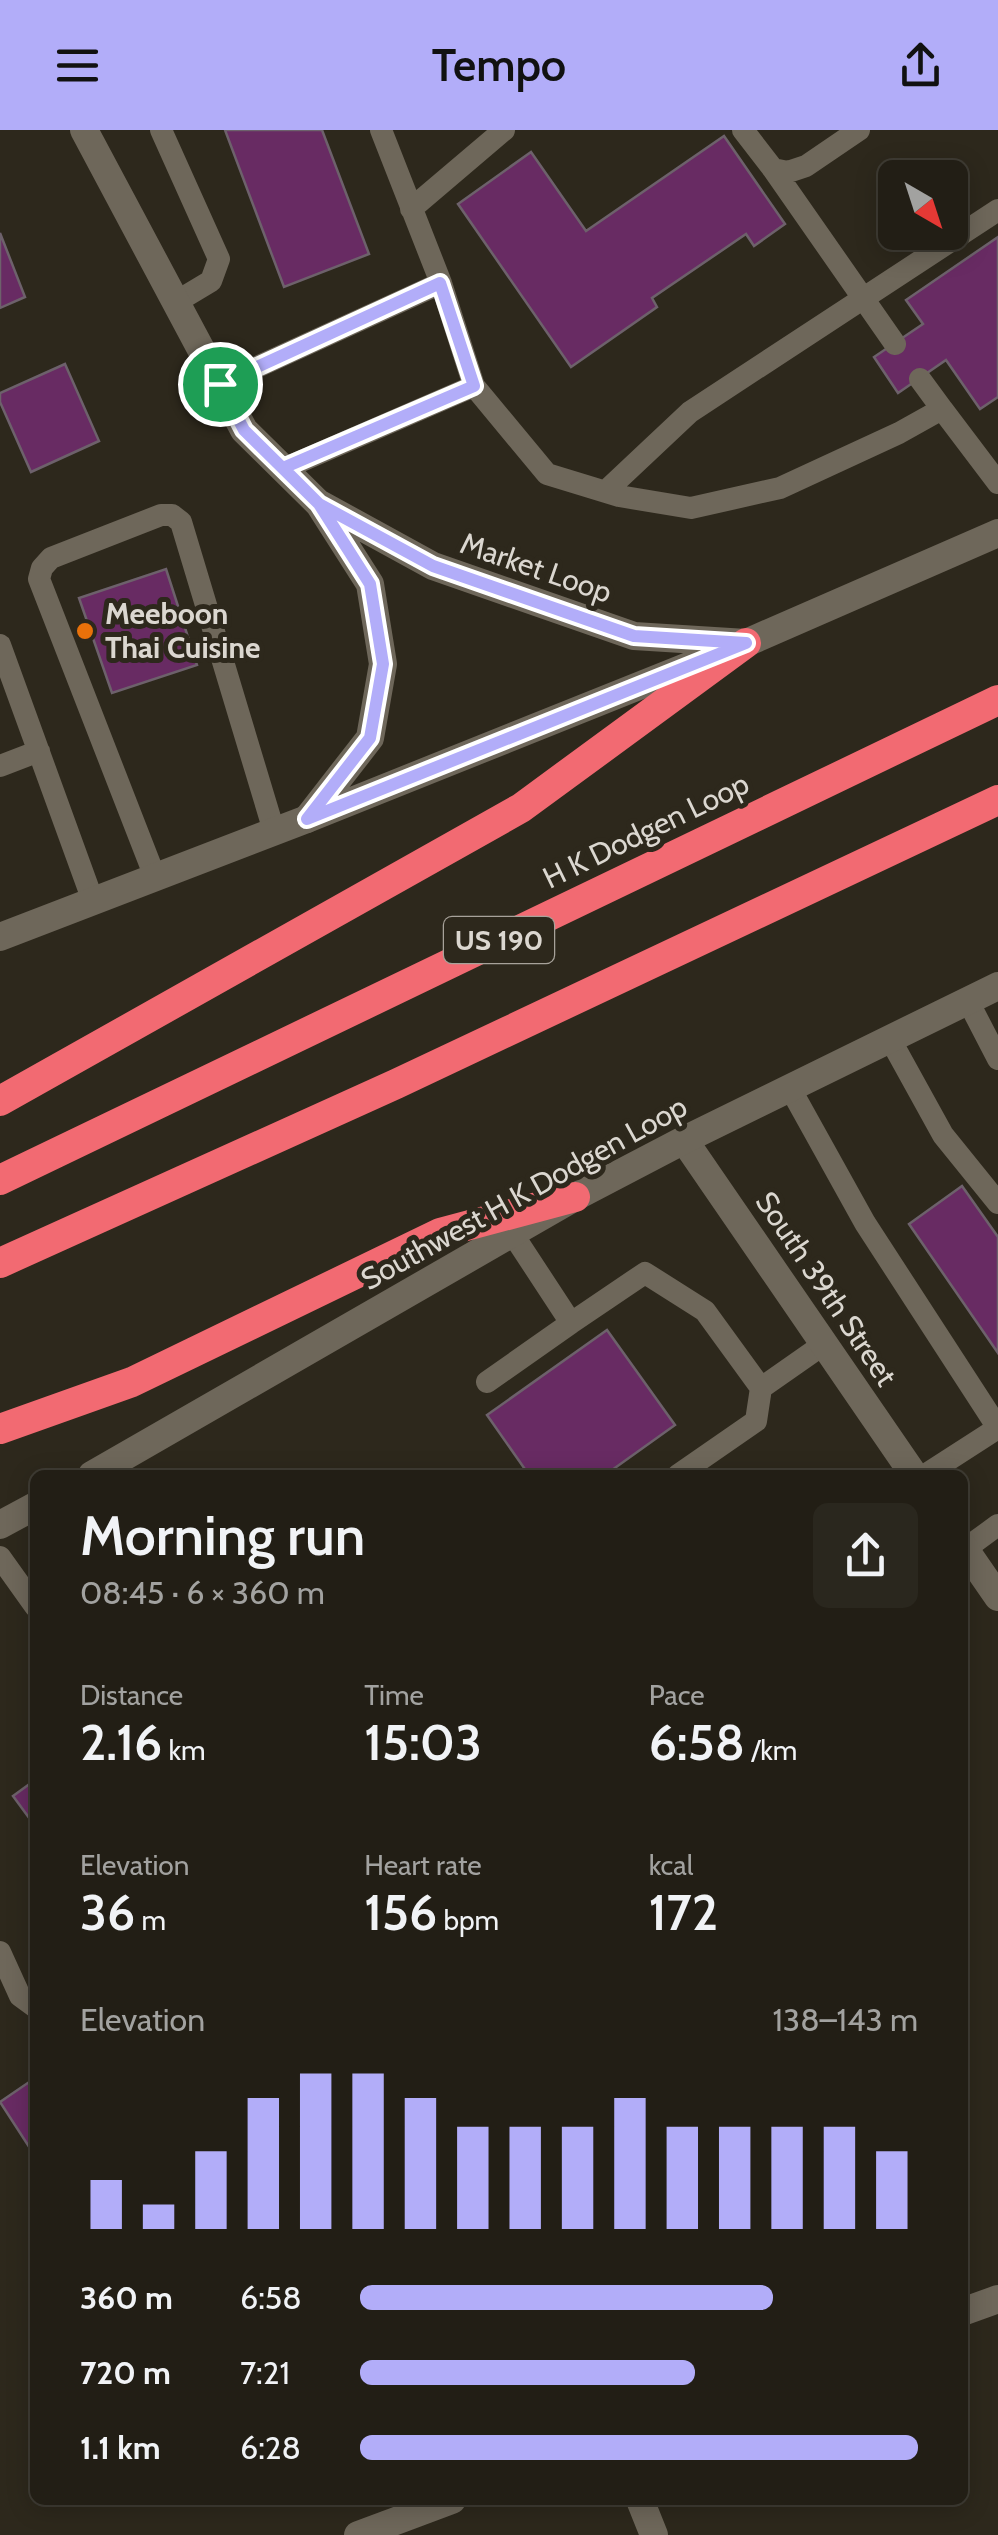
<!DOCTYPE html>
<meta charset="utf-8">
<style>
body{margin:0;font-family:Cabin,sans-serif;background:#2a271e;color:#f1f3f6;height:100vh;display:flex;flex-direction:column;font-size:38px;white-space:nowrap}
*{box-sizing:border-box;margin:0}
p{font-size:32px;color:#a2a2a0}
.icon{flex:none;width:55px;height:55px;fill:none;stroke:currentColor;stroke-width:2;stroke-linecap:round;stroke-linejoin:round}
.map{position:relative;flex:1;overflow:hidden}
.details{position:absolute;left:30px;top:1340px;width:938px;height:1035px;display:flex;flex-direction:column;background:#221e15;border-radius:15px;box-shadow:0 5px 25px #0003,0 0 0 2px #3f3c34}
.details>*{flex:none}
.needle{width:65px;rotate:141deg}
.buttons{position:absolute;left:878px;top:30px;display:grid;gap:20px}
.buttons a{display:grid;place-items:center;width:90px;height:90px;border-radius:15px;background:#221e15;box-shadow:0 5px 25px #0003,0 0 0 2px #3f3c34;font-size:50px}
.pin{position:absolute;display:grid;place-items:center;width:85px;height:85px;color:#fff;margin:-42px;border:5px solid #fff;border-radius:50%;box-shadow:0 2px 10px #0007}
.round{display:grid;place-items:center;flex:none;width:105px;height:105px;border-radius:15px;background:#2a271e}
.overview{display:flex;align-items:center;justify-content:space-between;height:170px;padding:0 50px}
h1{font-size:55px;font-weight:600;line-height:75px}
.metrics{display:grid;grid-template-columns:repeat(3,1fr);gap:15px;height:170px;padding:10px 50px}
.metrics div{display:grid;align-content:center}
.metrics b{font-size:50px;font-weight:600}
.metrics small{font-size:28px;font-weight:400}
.metrics p{font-size:28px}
.chart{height:280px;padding:20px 50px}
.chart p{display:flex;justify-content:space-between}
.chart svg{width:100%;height:180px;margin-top:10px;stroke:#b2adf9;stroke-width:6}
ul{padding:0 50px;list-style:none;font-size:32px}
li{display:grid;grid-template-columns:160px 120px 1fr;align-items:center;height:75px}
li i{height:25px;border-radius:12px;background:#b2adf9}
header{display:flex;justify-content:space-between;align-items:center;height:130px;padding:0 50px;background:#b2adf9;color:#111;font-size:45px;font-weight:600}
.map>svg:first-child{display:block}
.building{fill:#682b63;stroke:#6d616b;stroke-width:2.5}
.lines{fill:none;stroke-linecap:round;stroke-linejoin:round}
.service{stroke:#6e675a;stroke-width:22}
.minor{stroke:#6e675a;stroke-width:28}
.tertiary{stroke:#6e675a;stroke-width:28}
.secondary{stroke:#6e675a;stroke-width:28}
.motorway{stroke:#f26a72;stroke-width:30}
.route-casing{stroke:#fff;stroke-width:20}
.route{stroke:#b2adf9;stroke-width:12}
.food-dot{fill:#e8710a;stroke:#2d281c;stroke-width:4}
.labels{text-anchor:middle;stroke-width:10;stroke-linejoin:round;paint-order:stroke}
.shield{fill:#2d281c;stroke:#a7a29a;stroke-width:2.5}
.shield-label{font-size:28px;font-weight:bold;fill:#dbd7d0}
.street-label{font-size:30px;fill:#dbd7d0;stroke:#2d281c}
.poi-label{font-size:30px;font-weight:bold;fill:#dbd7d0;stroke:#2d281c;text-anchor:start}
</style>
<header><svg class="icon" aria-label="menu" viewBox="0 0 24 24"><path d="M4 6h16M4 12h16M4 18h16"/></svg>Tempo<svg class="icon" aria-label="share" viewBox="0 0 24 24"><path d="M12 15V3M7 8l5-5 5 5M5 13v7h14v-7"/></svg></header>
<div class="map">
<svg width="998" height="2405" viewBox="0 0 998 2405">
<rect width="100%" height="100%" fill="#2d281c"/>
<path class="building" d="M225 0H322L369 124 284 157Z
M724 6 785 94 754 116 746 104 652 168 657 177 571 237 458 74 531 22 586 101Z
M0 103 25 167 0 178Z
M998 107V267L980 279 946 230 898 263 874 227 923 194 906 170Z
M65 234 99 311 31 342 0 272V263Z
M166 439 197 535 112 563 79 468Z
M962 1056 998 1107V1223L909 1094Z
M607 1200 675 1295 605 1345H529L487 1285Z
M35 1650V1696L13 1666Z
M35 1948V2026L0 1972Z"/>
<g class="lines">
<path class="service" d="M161 0 219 129 211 151 176 172
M381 0 441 153 474 256
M743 0 773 39 788 42 806 36 859 0
M773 39 895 214
M411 79 504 0
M920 249 942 279
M220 254 441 153
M283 339 474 256 547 344 619 366 691 378 780 358 899 303 942 279 998 353
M606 361 690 282 998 80
M0 515 93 771
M0 636 39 621
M155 747 39 449 42 438 51 428 161 385H172L181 392 274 701
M968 871 998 929
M890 909 943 1005 998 1073
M790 958 865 1093 998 1298 925 1345
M571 1193 645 1143 705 1181 761 1258 824 1214
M487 1252 571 1193 512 1103
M678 1345 756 1291 761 1258
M965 1419 998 1395
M0 1427 35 1476
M0 1822 20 1866 35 1877"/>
<path class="minor" d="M684 1010 914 1345
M962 1415 998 1467
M962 2182 998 2169
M640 2370 654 2405
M358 2405 452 2370"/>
<path class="tertiary" d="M84 0 244 300 319 374 370 454 383 534 370 608 307 689
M320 374 433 436 634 506 746 513"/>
<path class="secondary" d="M0 807 307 689 746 513 998 403
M92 1345 575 1067 684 1010 998 856
M0 1395 35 1376"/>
<path class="motorway" d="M0 971 521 678 746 513
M0 1050 998 570
M0 1133 396 954 998 670
M0 1299 132 1252 440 1103 575 1067"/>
</g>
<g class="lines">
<g class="route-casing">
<path id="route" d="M220 254 244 300 319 374 370 454 383 534 370 608 307 689 746 513 634 506 433 436 319 374 283 338 474 256 440 153 220 254"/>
</g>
<use href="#route" class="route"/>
</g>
<circle class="food-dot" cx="85" cy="501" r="10"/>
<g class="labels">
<rect class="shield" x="444" y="787" width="110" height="46" rx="8"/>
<g class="shield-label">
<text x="499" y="820">US 190</text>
</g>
<g class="street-label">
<text transform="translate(536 438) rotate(19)" y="10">Market Loop</text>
<text transform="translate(646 701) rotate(-26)" y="10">H K Dodgen Loop</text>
<text transform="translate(524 1063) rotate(-29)" y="10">Southwest H K Dodgen Loop</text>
<text transform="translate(826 1159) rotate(56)" y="10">South 39th Street</text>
</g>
<g class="poi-label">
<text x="105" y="494">Meeboon<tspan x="105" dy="34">Thai Cuisine</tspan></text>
</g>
</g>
</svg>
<div class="buttons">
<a><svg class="needle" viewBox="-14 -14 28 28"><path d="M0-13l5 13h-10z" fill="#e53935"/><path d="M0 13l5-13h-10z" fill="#a2a2a0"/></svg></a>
</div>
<div class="pin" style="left:220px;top:254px;background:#1e9e55"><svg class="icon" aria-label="arrive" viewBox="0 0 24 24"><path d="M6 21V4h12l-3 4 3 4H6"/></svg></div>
<section class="details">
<div class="overview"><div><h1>Morning run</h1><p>08:45 · 6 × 360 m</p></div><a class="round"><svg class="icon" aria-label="share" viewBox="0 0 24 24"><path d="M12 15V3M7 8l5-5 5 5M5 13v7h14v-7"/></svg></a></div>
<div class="metrics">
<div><p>Distance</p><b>2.16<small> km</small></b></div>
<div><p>Time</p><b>15:03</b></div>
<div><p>Pace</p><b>6:58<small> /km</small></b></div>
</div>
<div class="metrics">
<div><p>Elevation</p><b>36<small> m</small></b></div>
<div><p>Heart rate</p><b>156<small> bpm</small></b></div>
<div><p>kcal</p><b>172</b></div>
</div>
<div class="chart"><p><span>Elevation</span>138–143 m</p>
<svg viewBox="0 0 160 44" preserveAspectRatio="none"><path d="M5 44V32M15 44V38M25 44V25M35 44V12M45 44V6M55 44V6M65 44V12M75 44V19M85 44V19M95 44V19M105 44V12M115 44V19M125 44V19M135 44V19M145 44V19M155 44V25"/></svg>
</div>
<ul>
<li><b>360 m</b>6:58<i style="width:74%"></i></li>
<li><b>720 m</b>7:21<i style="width:60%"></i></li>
<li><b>1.1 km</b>6:28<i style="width:100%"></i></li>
</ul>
</section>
</div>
